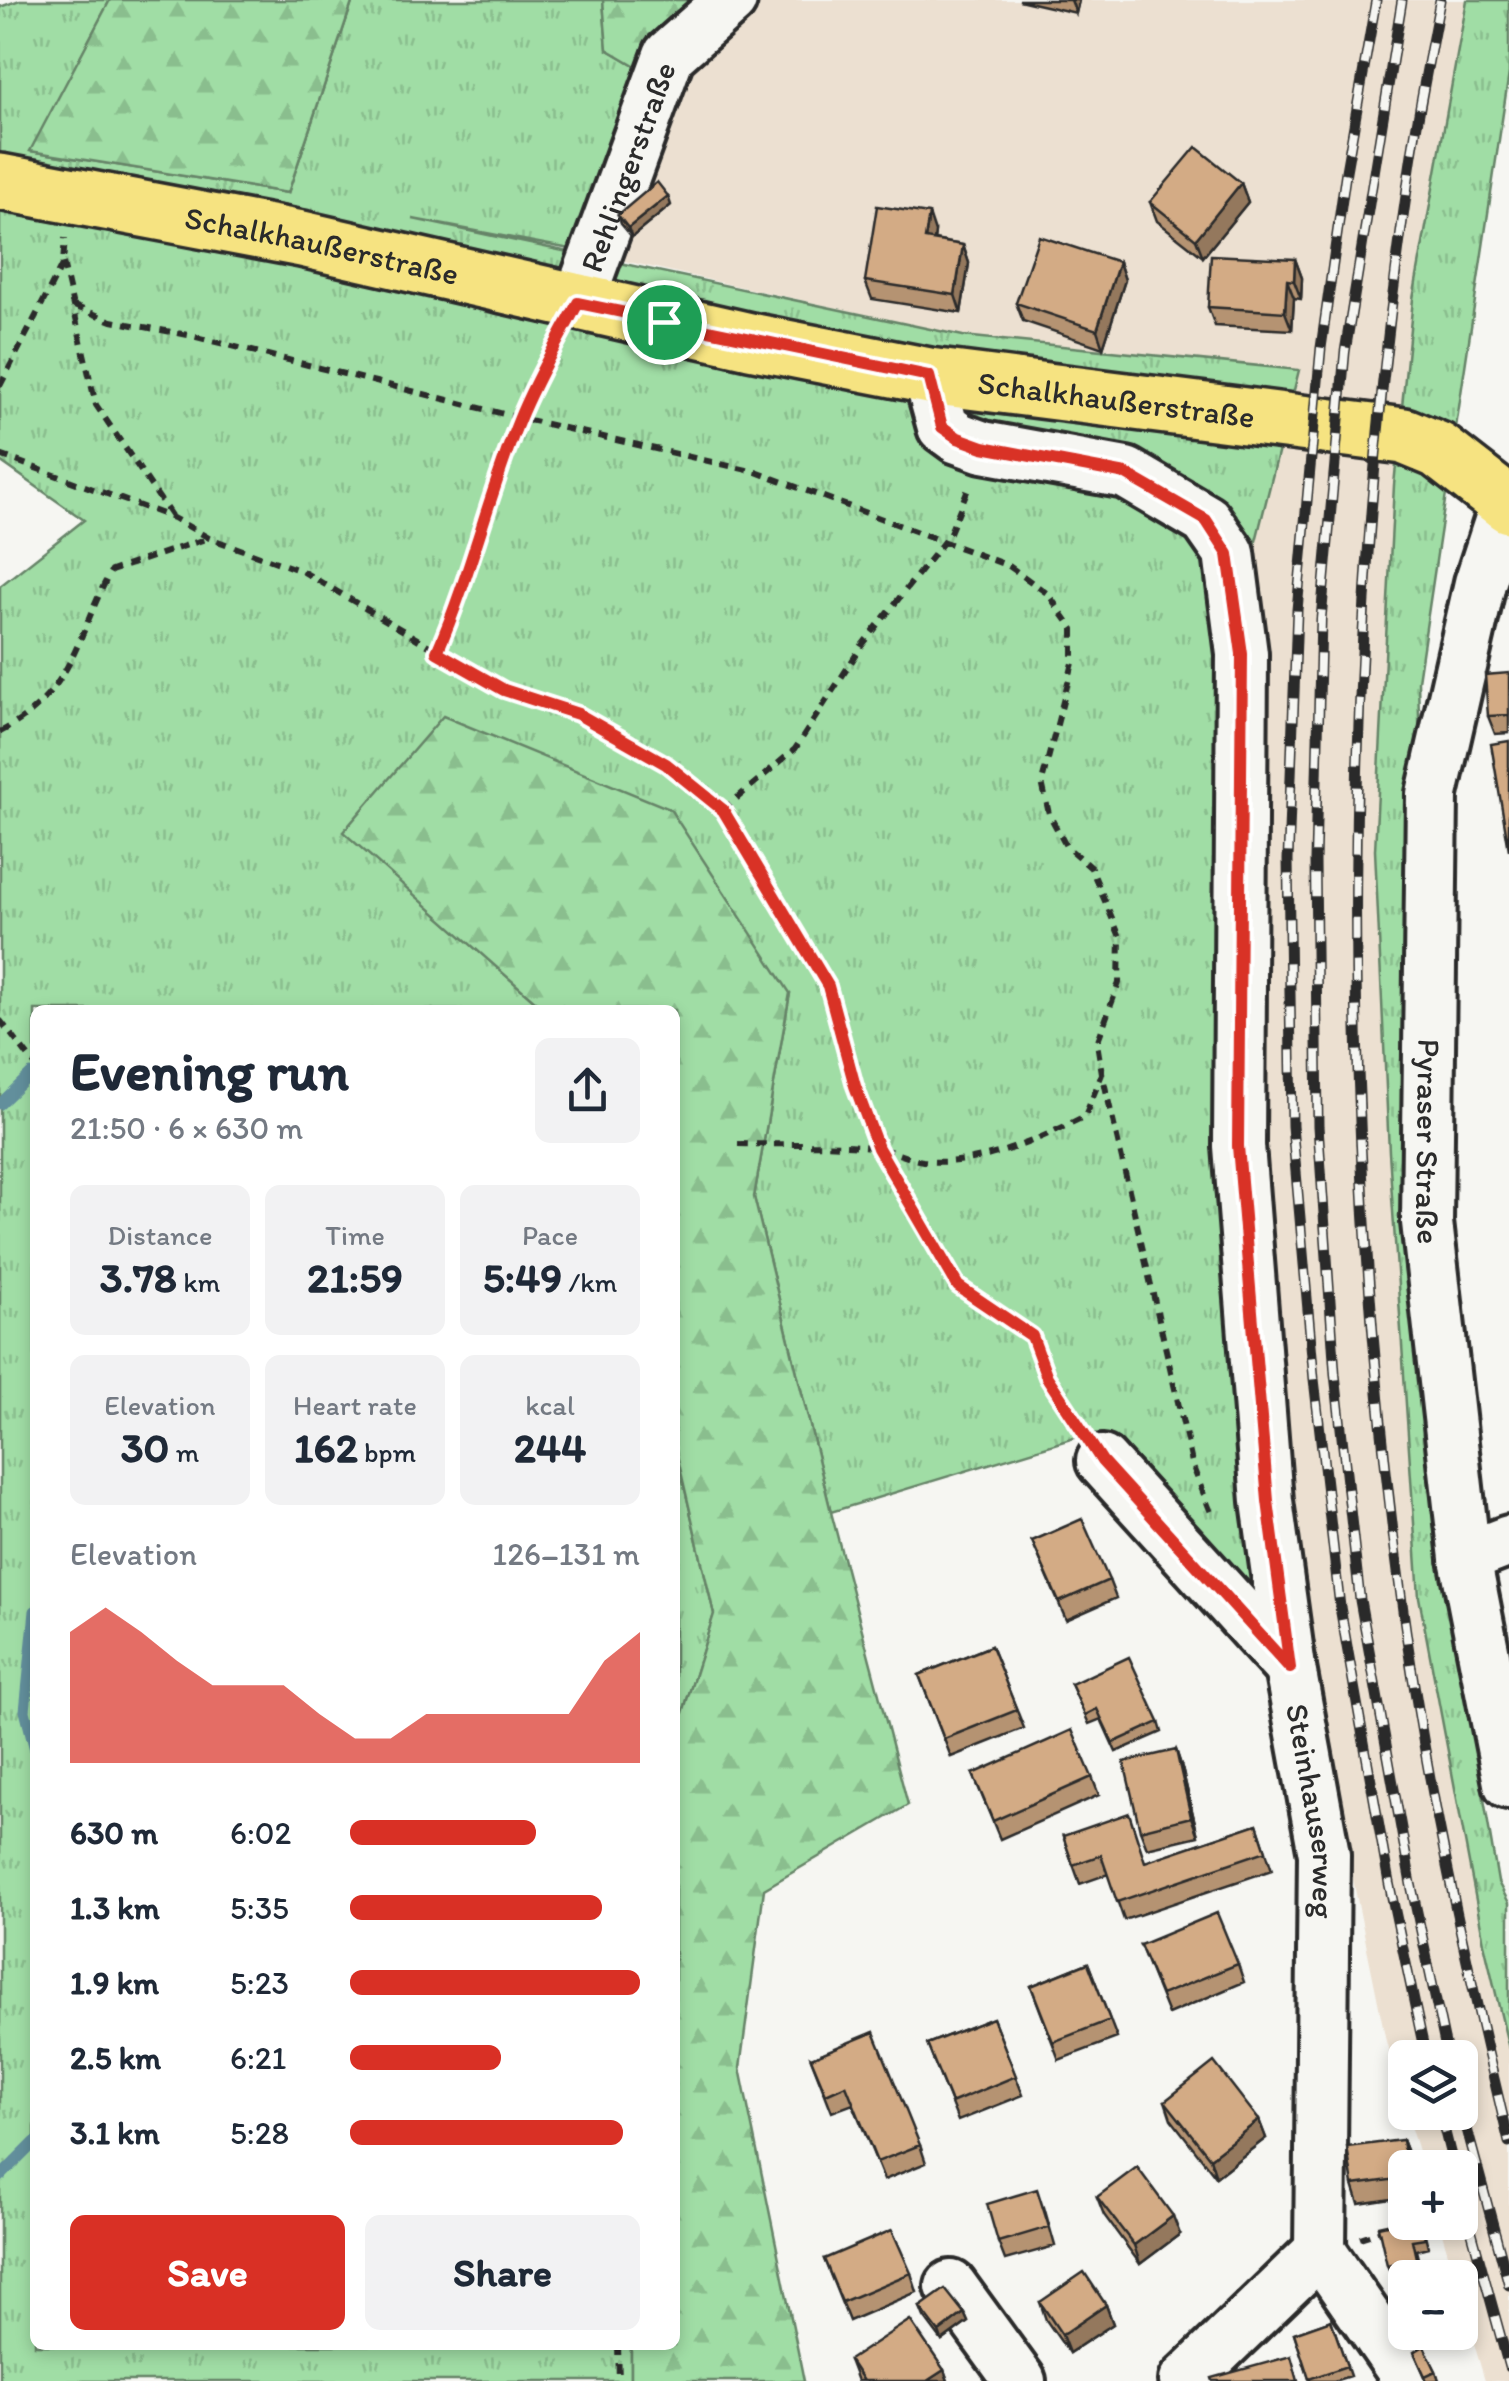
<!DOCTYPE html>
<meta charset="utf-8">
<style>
body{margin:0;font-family:Itim,sans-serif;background:#f2f2f3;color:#1f2937;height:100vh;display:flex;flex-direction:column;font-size:38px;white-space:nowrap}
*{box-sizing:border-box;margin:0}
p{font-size:32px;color:#747a83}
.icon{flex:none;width:55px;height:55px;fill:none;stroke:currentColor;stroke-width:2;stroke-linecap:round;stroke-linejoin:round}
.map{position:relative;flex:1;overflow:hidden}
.drawer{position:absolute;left:30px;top:1005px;width:650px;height:1345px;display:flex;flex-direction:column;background:#fff;border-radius:15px;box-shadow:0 5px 15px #0003}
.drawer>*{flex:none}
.controls{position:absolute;left:1388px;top:2040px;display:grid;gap:20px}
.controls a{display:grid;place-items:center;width:90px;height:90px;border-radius:15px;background:#fff;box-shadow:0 5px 15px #0003;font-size:50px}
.pin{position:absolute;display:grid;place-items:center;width:85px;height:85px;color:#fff;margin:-42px;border:5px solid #fff;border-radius:50%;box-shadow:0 2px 10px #0007}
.round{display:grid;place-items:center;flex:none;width:105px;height:105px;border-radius:15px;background:#f2f2f3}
.overview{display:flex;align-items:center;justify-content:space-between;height:170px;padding:0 40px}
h1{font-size:55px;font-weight:700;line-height:75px}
.metrics{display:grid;grid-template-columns:repeat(3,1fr);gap:15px;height:170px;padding:10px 40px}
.metrics div{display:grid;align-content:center;border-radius:15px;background:#f2f2f3;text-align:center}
.metrics b{font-size:42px;font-weight:700}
.metrics small{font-size:28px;font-weight:400}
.metrics p{font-size:28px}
.chart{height:280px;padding:20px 40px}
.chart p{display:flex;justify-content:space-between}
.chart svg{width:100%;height:180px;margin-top:10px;fill:#d93025;opacity:.7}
.button{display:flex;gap:20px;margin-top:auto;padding:20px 40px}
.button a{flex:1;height:115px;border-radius:15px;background:#d93025;color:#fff;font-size:40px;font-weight:700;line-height:115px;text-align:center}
.button a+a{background:#f2f2f3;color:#1f2937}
ul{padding:0 40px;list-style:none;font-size:32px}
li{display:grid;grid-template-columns:160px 120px 1fr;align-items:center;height:75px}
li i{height:25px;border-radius:12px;background:#d93025}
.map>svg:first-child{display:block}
.built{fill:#ece0d1}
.grass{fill:url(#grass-tufts);stroke:#668468;stroke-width:2.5}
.forest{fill:url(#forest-firs);stroke:#668468;stroke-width:2.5}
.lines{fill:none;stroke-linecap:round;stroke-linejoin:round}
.stream{stroke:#628f9c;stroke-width:11}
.minor-casing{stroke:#2b2b2b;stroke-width:58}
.major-casing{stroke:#2b2b2b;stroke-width:62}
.path{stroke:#2b2b2b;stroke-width:6;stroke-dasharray:10 8;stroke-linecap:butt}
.minor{stroke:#f6f6f2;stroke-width:50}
.major{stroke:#f6e381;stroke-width:55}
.rail-casing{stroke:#2b2b2b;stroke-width:11}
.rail{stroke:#f6f6f2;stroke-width:8;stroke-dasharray:22;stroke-linecap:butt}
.wall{fill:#b59372;stroke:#2b2b2b;stroke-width:2.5}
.shaded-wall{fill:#94785d;stroke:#2b2b2b;stroke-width:2.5}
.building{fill:#d3ab85;stroke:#2b2b2b;stroke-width:2.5}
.route-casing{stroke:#fff;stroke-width:20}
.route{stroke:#d93025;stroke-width:12}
.labels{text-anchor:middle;stroke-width:8;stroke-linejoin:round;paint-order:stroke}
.street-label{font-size:32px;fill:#2b2b2b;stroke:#f6f6f2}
</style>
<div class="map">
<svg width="1509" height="2381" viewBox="0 0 1509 2381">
<defs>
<pattern id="grass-tufts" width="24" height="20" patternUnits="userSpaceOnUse" patternTransform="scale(2.5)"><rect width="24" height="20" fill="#a0dda5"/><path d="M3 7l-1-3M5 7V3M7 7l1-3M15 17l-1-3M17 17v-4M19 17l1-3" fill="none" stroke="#8abe8e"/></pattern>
<pattern id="forest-firs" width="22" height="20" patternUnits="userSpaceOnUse" patternTransform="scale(2.5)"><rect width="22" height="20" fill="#a0dda5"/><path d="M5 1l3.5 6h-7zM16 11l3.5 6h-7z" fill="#8abe8e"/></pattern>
</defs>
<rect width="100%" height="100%" fill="#f6f6f2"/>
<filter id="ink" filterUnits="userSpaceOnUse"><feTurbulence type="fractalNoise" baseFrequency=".01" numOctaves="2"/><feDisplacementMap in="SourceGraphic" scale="20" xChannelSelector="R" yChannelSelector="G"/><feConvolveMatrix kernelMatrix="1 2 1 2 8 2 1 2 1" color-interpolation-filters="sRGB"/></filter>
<g filter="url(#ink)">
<path class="built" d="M712 0H1467L1413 300 1394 485 1375 850 1389 1152 1419 1597 1484 1943 1509 2049V2381H1485L1460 2296V2278L1455 2277 1439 2223 1460 2222V2168L1423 2167 1406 2113 1460 2112V2058H1405V2108L1386 2041 1306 1649 1277 1620 1247 577 1298 371 963 336 570 249 641 69Z"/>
<path class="grass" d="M20 0H110L31 151 288 193 353 0H603L607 49 641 69 570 249 413 219 963 336 1299 370 1247 577 1277 1620 1084 1435 831 1512 754 1197 790 993 344 832 545 1010H35V2345H631V2381H0V586L84 520 0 461V7Z
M1467 0H1509V73L1418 681 1442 1551 1498 1882 1509 1903V2049L1484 1943 1419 1597 1389 1152 1375 850 1394 485 1413 299Z
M675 1446 714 1614 675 1738Z"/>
<path class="forest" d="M110 0H353L288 193 30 151Z
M603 0H712L641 69 607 49Z
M443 716 670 809 790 993 754 1197 831 1512 908 1805 764 1889 740 2068 804 2381H631V2345H675V1738L714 1614 675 1446V1010H545L343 832Z"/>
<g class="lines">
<path class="stream" d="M0 1104 31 1074
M35 1611 25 1711 35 1750
M0 2177 35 2142"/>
<g class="minor-casing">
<g id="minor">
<path id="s1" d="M578 303 669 55 731 0"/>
<path id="s2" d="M929 376 943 427 958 438 983 447 1126 473 1206 520 1229 553 1242 654 1239 1146 1267 1501 1290 1668 1324 1854 1320 2251 1410 2381"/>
<path id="s3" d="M1506 503 1480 583 1432 794 1427 1222 1465 1558 1509 1783"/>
<path d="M1102 1461 1290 1668"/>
<path d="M1465 1558 1509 1541"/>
<path d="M951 2286 1020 2381"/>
<path d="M1185 2381 1320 2251"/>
</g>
</g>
<g class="major-casing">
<g id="major">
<path id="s4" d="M0 182 302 239 750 341 929 376 1404 436 1438 450 1509 505"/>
</g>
</g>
<path class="path" d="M63 263 96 405 172 517
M74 306 112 321 188 335 520 418 756 472 1009 566 1048 594 1073 629V663L1042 782 1049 814 1066 846 1091 868 1120 937 1119 983 1097 1043 1102 1073 1193 1467 1212 1515
M0 386 63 263 65 238
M0 455 173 518 209 538 302 571 504 690 577 715 666 764 723 810 828 986 855 1086 878 1148 958 1286 1032 1336 1047 1377 1080 1428
M437 653C470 576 487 496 520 419 530 393 545 368 558 342
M0 732C74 694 76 635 111 571L208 538
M723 810 795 749 863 644 949 535 968 489
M0 1020 35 1065
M738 1144C780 1145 839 1142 878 1148 894 1151 908 1159 923 1161 980 1167 1036 1141 1085 1116L1102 1074
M1360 2238 1387 2229
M618 2345 619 2381"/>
<use href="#minor" class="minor"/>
<use href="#major" class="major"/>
<g class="rail-casing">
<path id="rail" d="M1376 0 1346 171 1321 348 1297 610 1288 860 1292 1126 1314 1379 1340 1607 1389 1883 1426 2058
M1402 0 1345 352 1321 619 1315 861 1318 1126 1335 1374 1360 1600 1411 1884 1448 2058
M1440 0C1429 60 1416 121 1408 182 1340 646 1339 1124 1400 1588 1424 1774 1465 1959 1509 2142
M1460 2103 1509 2285
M1440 2112 1454 2168
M1460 2189 1509 2367"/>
</g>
<use href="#rail" class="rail"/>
</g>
<path class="wall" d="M1019 0H1079L1076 13Z
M1241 183 1248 202 1203 257 1157 221 1150 202Z
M671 205 632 237 621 224 618 215Z
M935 232 934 240 963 245 969 263 961 313 872 299 865 281Z
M1295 259 1302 278 1301 299 1294 298 1292 330 1215 326 1208 307Z
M1119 262 1125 280 1103 348 1023 321 1016 303Z
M1509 673V733L1495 734 1488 716Z
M1032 1541 1109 1580 1116 1598 1066 1620Z
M991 1646 1024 1728 951 1757 919 1675Z
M1071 1684 1159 1722 1162 1732 1116 1752 1101 1719 1089 1724Z
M1176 1750 1182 1768 1198 1836 1147 1848 1140 1830Z
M973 1774 1092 1777 1099 1795 1000 1839Z
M1257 1824 1272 1870 1124 1920 1108 1874 1080 1884 1063 1836 1146 1862Z
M1140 1945 1238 1964 1244 1982 1168 2014Z
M1088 1963 1117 2038 1059 2060 1031 1986Z
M993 2018 1023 2095 958 2121 927 2044Z
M811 2058 920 2145 926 2163 884 2180 853 2104 832 2112Z
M1165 2101 1259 2120 1266 2138 1216 2177 1171 2119Z
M1402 2140 1409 2158 1405 2168V2197L1359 2204 1353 2185Z
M1097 2197 1180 2234 1140 2264 1104 2215Z
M1044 2207 1055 2246 1005 2260 998 2242Z
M1422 2222 1428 2247 1416 2250 1420 2267 1391 2274 1387 2265Z
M824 2259 911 2273 917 2292 849 2321Z
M1040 2302 1106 2305 1113 2324 1069 2353 1046 2320Z
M920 2307 964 2313 968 2322 942 2341 924 2317Z
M1331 2320 1350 2376 1334 2381H1310L1294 2333Z
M1414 2352 1436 2371 1439 2380 1427 2381Z
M849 2360 944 2370 948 2381H857Z"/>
<path class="shaded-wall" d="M1071 0H1079L1076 13Z
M1241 183 1248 202 1203 257 1196 239Z
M668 196 671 205 632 237 628 228Z
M929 214 935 232 932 257 925 239Z
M963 245 969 263 961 313 955 295Z
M1295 259 1302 278 1301 299 1294 281Z
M1119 262 1125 280 1103 348 1097 330Z
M1287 280 1294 298 1292 330 1285 312Z
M1176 1750 1182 1768 1198 1836 1191 1817Z
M1259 2120 1266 2138 1216 2177 1210 2158Z
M1402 2140 1409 2158 1410 2168H1406Z
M1173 2216 1180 2234 1140 2264 1134 2245Z
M1106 2305 1113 2324 1069 2353 1062 2335Z
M964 2313 968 2322 942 2341 939 2332Z
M944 2370 948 2381H927Z"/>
<path class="building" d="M1196 147 1241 183 1196 239 1150 202Z
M657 182 668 196 628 228 618 215Z
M877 206 929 214 925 239 963 245 955 295 865 281Z
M1039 236 1119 262 1097 330 1016 303Z
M1211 255 1295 259 1294 281 1287 280 1285 312 1208 307Z
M1509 673V715L1488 716 1485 675Z
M1509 741V850L1491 744Z
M1082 1519 1109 1580 1059 1602 1032 1541Z
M991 1646 1017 1710 944 1739 919 1675Z
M1129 1657 1159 1722 1113 1743 1097 1709 1085 1715 1071 1684Z
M1072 1730 1092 1777 993 1821 973 1774Z
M1176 1750 1191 1817 1140 1830 1124 1762Z
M1129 1813 1145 1862 1257 1824 1266 1851 1117 1902 1101 1855 1073 1865 1063 1836Z
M1217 1913 1238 1964 1161 1995 1140 1945Z
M1088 1963 1110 2020 1053 2042 1031 1986Z
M993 2018 1016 2076 951 2103 927 2044Z
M874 2032 920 2145 877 2162 846 2085 826 2094 811 2058Z
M1214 2062 1259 2120 1210 2158 1165 2101Z
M1402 2140 1406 2168H1405V2178L1353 2185 1347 2147Z
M1137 2167 1173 2216 1134 2245 1097 2197Z
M1037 2189 1049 2227 998 2242 987 2204Z
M1405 2220V2222H1421L1425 2238 1412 2240 1416 2258 1387 2265 1378 2226Z
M892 2230 911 2273 842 2302 824 2259Z
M1084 2272 1106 2305 1062 2335 1040 2302Z
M945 2289 964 2313 939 2332 920 2307Z
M910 2320 944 2370 927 2381H863L849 2360Z
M1331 2320 1347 2366 1309 2379 1294 2333Z
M1424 2346 1436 2371 1425 2376 1414 2352Z
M1291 2356 1298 2381H1213L1212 2378Z"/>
</g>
<g class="lines" filter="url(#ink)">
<g class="route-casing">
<path id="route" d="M578 303 929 376 942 427 958 438 983 447 1126 474 1206 520 1228 554 1242 654 1238 1146 1268 1501 1290 1668 1102 1461 1047 1377 1032 1336 958 1286 878 1148 855 1086 828 986 723 810 666 764 578 714 504 690 437 652C470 577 488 496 519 420 535 380 558 341 578 303Z"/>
</g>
<use href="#route" class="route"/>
</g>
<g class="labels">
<g class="street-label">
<text dy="11" stroke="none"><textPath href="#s1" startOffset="145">Rehlingerstraße</textPath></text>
<text dy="11" stroke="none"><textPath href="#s4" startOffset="328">Schalkhaußerstraße</textPath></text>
<text dy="11" stroke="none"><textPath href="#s4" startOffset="1138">Schalkhaußerstraße</textPath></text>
<text dy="11" stroke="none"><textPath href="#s3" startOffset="648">Pyraser Straße</textPath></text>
<text dy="11" stroke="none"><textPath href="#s2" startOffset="1640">Steinhauserweg</textPath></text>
</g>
</g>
</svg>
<div class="controls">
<a><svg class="icon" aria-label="layers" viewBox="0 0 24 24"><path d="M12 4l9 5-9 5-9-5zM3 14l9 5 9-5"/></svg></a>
<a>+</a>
<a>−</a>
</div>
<div class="pin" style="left:664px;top:322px;background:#1e9e55"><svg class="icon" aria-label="arrive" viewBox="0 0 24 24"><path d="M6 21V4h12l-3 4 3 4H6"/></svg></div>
<section class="drawer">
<div class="overview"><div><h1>Evening run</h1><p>21:50 · 6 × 630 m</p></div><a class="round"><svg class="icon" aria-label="share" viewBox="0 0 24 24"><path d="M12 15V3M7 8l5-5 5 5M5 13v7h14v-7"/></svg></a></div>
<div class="metrics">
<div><p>Distance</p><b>3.78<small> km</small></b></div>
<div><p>Time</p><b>21:59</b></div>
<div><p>Pace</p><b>5:49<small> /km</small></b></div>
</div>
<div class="metrics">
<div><p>Elevation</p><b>30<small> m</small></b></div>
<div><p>Heart rate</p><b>162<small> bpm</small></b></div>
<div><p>kcal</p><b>244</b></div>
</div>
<div class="chart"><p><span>Elevation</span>126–131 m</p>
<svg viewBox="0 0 160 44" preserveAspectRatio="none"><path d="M0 44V12L10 6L20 12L30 19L40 25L50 25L60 25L70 32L80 38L90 38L100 32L110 32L120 32L130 32L140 32L150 19L160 12V44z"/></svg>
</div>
<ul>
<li><b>630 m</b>6:02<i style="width:64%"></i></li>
<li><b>1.3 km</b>5:35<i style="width:87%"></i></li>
<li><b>1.9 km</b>5:23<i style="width:100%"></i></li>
<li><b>2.5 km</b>6:21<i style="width:52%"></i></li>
<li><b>3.1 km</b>5:28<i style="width:94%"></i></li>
</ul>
<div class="button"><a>Save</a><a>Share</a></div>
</section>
</div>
